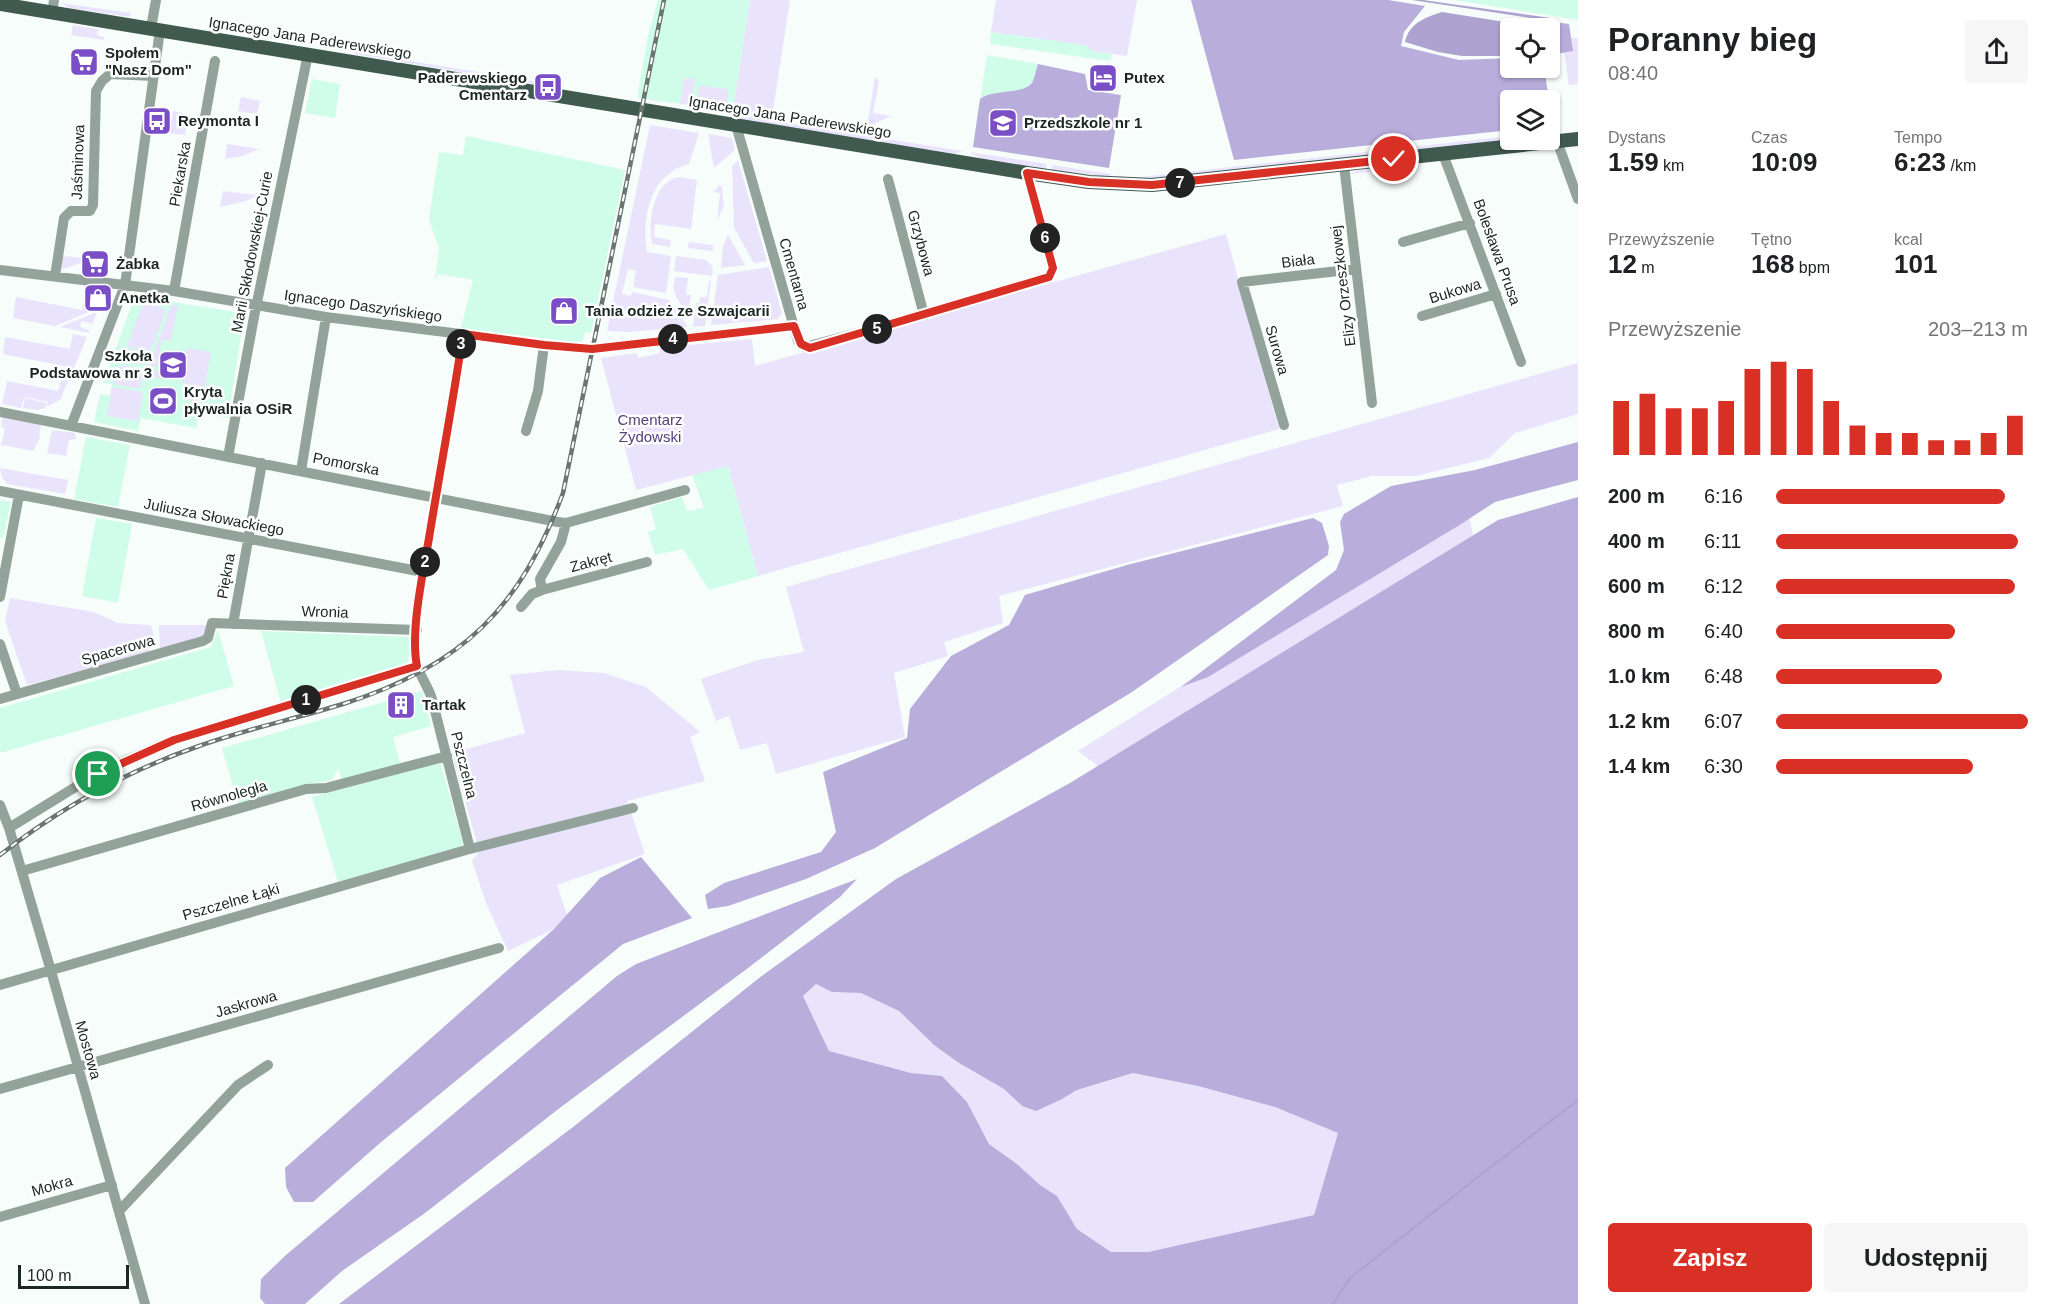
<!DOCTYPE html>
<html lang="pl">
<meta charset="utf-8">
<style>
body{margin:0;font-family:Helvetica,sans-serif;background:#f6f6f6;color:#202124;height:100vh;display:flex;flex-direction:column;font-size:22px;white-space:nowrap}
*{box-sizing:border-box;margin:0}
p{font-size:20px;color:#757577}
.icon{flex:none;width:33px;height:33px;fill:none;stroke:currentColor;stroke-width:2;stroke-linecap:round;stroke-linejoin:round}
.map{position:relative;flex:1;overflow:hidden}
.side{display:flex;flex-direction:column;background:#fff;width:480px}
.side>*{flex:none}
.fabs{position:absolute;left:1500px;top:18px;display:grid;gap:12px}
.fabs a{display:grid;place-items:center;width:60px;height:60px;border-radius:6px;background:#fff;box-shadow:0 2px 4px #0004;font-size:30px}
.scale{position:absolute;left:18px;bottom:15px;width:111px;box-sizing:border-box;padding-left:6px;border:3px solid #1a2722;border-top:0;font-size:16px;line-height:21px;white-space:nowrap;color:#1a2722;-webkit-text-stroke:4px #fff;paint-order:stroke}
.pin{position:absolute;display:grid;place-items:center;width:51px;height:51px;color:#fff;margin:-26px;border:3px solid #fff;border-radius:50%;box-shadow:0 2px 6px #0007}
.km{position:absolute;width:30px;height:30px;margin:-15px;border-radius:50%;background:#222;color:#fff;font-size:16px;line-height:30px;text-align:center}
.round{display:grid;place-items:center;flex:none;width:63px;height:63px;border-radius:6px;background:#f6f6f6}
.overview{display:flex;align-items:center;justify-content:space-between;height:102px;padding:0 30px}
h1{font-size:33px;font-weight:600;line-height:45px}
.metrics{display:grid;grid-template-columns:repeat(3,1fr);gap:9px;height:102px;padding:6px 30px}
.metrics div{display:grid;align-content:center}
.metrics b{font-size:26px;font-weight:600}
.metrics small{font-size:16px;font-weight:400}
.metrics p{font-size:16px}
.chart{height:168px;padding:12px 30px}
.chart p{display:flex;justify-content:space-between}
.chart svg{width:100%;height:108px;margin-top:6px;stroke:#d93025;stroke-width:6}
.cta{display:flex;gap:12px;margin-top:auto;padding:12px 30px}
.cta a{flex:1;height:69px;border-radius:6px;background:#d93025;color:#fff;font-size:24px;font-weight:600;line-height:69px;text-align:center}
.cta a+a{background:#f6f6f6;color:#202124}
ul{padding:0 30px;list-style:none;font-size:20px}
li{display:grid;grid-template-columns:96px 72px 1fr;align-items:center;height:45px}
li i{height:15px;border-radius:8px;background:#d93025}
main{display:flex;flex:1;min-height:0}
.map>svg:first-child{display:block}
.built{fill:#d0fcea}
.green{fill:#e9e4fb}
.forest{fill:#b9addc;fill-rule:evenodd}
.water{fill:#aea2d0}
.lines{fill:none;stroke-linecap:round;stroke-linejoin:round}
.stream{stroke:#aea2d0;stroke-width:2}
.minor{stroke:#94a29c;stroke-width:10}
.major{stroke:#415a50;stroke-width:14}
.rail-casing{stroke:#6a7571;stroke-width:4.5}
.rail{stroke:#fff;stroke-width:2;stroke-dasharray:7;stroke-linecap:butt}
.route-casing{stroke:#fff;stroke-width:12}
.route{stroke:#d93025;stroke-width:8}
.labels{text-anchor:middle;stroke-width:5;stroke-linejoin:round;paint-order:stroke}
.street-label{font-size:15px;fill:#1a2722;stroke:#fff}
.poi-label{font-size:15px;font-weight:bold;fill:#1a2722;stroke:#fff;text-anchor:start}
.park-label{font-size:15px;fill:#54417c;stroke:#fff}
</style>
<main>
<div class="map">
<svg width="1578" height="1304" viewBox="0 0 1578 1304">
<rect width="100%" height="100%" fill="#f6fdfa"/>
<path class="built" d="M658 0H750L733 111 637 98 648 36Z
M1454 0H1578V20Z
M991 32 1086 45 1093 51 1112 54 1110 61 990 44Z
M987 55 1038 64 1024 155 973 147Z
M312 79 340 84 335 118 305 113Z
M466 136 625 170 591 333 585 332 583 340 581 343 461 328 473 280 438 274 435 281 439 249 429 219 439 152 463 155Z
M135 296 241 313 244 317 228 418 199 413 196 428 141 418 138 431 94 422 100 394 110 396 112 384 103 383Z
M86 437 130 445 118 507 74 499Z
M728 466 758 576 709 590 683 549 655 555 648 532 656 529 650 507 682 497 687 511 704 508 692 475Z
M0 500 11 502 3 538 0 537Z
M96 518 132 524 118 603 82 596Z
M218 630 234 686 0 753V708L211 647Z
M261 631 410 637 408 665 281 703Z
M422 691 431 726 393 737 401 766 343 782 338 768 332 780 309 784 238 804 222 748Z
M440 761 463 843 459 849 338 882 312 797Z"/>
<path class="green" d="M750 0H790L772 117 733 111Z
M996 0H1137L1127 56 1093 51 1085 45 991 32Z
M61 3 131 13 130 17 69 8Z
M73 25 98 29 97 35 104 37V40L71 35Z
M233 25 254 28 252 35 231 32Z
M271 31 296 35 295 42 270 38Z
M1578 38V84L1569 85 1562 39Z
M355 52 539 82 533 84 354 54Z
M875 77 879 82 873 113 891 116 867 127Z
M684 78 695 79 691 105 680 104Z
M699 86 728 89 726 109 696 104Z
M241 97 260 101 257 114 238 111Z
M173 111 189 114 185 135 169 133Z
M731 114 962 151 955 154 730 118Z
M650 125 699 133 689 164C649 174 642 218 647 252L671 256 666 293 633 287 636 271 628 269 622 294 631 296 632 292 669 300 688 327 629 332 607 331Z
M708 134 732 138 735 150 714 168Z
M1510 136V140L1164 178H1117V175L1132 178Z
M227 144 259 149 243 156 225 159Z
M970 152 1047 164 1046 169C1029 166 981 164 970 152Z
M738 160 767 261 754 263 734 228 732 166Z
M1052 165 1111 174 1110 177 1051 170Z
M1402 165V168L1350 174 1358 170Z
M678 177 697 180 691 229 655 224 654 237 671 240 670 247 652 244C648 223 652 183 678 177Z
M719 185 722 187 724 206 717 220 720 193 714 192Z
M223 191 257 195 246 201 220 207Z
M1226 234 1279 429 758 576 728 466 636 490 601 358 637 353 638 358 660 353 659 348 752 339 755 366Z
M728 235 745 265 721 268 723 246Z
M689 242 713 245V251L688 248Z
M63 256 82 258 81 263 63 269 61 268Z
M676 256 706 260 713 267 712 276 674 271Z
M769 267 782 313 778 319 711 325 718 275Z
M676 277 688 278 686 295H691L688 313C679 303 669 290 676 277Z
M709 281H711L705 326 693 327 696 303H699L700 297H707Z
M85 296 96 309 55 326 13 318 16 297 82 310Z
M144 301 166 310 149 355 127 346Z
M171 305 178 306 171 341 162 340 157 367 149 366Z
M97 312 92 324 82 321 80 327 89 330V333L60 327Z
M73 334 87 337 74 368 3 354 5 337 70 349Z
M126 348 148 357 145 365 121 361Z
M187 348 211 352 202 403 183 399 185 383 181 382Z
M1578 363V414L1515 433 1489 458 1416 476H1372L1337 485 1343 506 999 596 1003 623 944 642 948 656 894 673 905 737 776 774 767 743 740 750 729 716 716 721 701 679 758 660 804 652 786 587Z
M120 365 144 369 140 389 113 384Z
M147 369 168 373 167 379 146 376Z
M64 370 71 372 61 399 47 407 48 402 24 397 21 408 2 404 7 381 58 391Z
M112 387 143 392 138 421 107 416Z
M25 398 47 403 45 408 37 410 23 408Z
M3 417 41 424 39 440 33 451 1 445 5 428 1 427Z
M52 430 75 433 76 439 69 440 66 456 47 453Z
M0 468 68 480 65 494 7 484 2 477Z
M1467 507 1473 535 1158 811 1078 751Z
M10 598 94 612 118 623 150 625C156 633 153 646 147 653L27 685 5 621Z
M159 625H211L208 634 160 650Z
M559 670 604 673 646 687 700 732 690 737 705 781 627 801 645 854 557 885 567 915 554 929 508 951 486 903 472 861 479 851 452 753 525 733 510 675Z
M816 984 832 992 861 993 899 1011 934 1045 959 1063 1004 1089 1022 1106 1062 1099 1077 1090 1133 1073 1198 1086 1275 1107 1338 1133 1314 1215 1148 1252H1111L1077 1229 1057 1196 1040 1185 1017 1164 989 1144 967 1102 942 1076 911 1073 829 1051 803 996Z"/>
<path class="forest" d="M1191 0H1388L1425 6 1404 32 1401 46 1459 60 1510 58V68H1544L1549 99 1510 100V130L1234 160Z
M1523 18 1569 24 1573 51 1550 55V28H1525L1522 25Z
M1038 64 1085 74 1088 90 1121 95 1109 168 973 147 980 99C993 89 1022 95 1032 83 1035 78 1036 69 1038 64Z
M1578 442V480L1495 502 1458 526 1208 677 1181 687 1336 570 1344 550 1340 522 1344 514 1391 486 1475 470Z
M1578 497V1304H339L573 1127 759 978 896 879 1070 783 1498 520ZM816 984 832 992 861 993 899 1011 934 1045 959 1063 1004 1089 1022 1106 1036 1111 1062 1099 1077 1090 1133 1073 1198 1086 1275 1107 1338 1133 1314 1215 1148 1252H1111L1077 1229 1057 1196 1040 1185 1017 1164 989 1144 967 1102 942 1076 911 1073 829 1051 803 996Z
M1313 518 1322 523 1329 546 1328 555 1132 692 875 848 806 879 728 906 708 909 705 895 724 883 821 852 836 832 823 772 907 738 910 709 951 656 1009 625 1025 595 1127 565Z
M641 857 692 918 623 944 380 1143 313 1202H294L286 1187 285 1168 554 929 600 878Z
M857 879 840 897 748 968 561 1107 425 1213 342 1271 305 1304H265L260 1298 261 1279 286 1255 617 976 636 964Z"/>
<path class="water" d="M1412 0H1423L1558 19 1557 22Z
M1442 12 1518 24 1521 28H1510V54L1505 56H1462L1438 52 1405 42C1409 23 1426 17 1442 12Z"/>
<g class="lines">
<path class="stream" d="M1333 1304 1349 1279 1479 1176 1578 1100"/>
<path class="minor" d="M52 13 54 0
M151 28 156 0
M736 125 798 341 805 347 924 315 1049 277 1053 268 1027 173
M1557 141 1578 199
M1443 154 1521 362
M1344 165 1372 403
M888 179 924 315
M1403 242 1470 223
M0 270 174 291 326 317 572 348 592 349 794 326
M55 276 64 218 71 211H90L93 205 96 91 102 81 110 74 154 76
M174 291 215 61
M1422 316 1496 294
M463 334C453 396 442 458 432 520 424 565 413 612 415 657 416 671 428 685 432 699L470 849
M0 412 558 522 566 523 685 490
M1284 425 1242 282 1356 269
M71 426 125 285 160 30
M526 431 538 391 544 345
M228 457 254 317 308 54
M301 471 326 317
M0 491 423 572
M566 523 561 542 540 579 542 590 647 562
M0 597 19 495
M521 607 532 594 542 590
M233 624 262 463
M0 644 17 694
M0 699 203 641 208 638 212 623 417 630
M0 805 9 828 51 971 145 1304
M9 828 90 778 128 759 174 740 417 666
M22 871 306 789 326 788 447 756
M0 985 466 850 633 808
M0 1089 499 948
M119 1211 238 1085 268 1065
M0 1217 112 1185"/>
<path class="major" d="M0 4 1027 173 1089 182 1152 185 1578 139"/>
<g class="rail-casing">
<path id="rail" d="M0 855C60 808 127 771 199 746 246 729 295 719 343 704 462 666 520 609 563 493L664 0"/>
</g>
<use href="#rail" class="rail"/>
</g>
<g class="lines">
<g class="route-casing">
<path id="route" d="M98 774 174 740 417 666C410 632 423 573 429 538 440 471 453 402 463 334L544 345 592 349 794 326 801 344 810 348 1049 277 1053 268 1027 173 1089 182 1152 185 1394 159"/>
</g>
<use href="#route" class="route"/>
</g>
<defs>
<g id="supermarket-square" transform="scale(1.5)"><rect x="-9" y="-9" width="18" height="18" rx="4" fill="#7a4ec6" stroke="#fff"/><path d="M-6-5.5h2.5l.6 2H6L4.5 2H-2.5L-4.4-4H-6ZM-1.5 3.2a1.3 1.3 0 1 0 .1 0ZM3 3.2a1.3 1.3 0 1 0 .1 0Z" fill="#fff"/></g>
<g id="hotel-square" transform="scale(1.5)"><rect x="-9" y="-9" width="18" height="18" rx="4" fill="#7a4ec6" stroke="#fff"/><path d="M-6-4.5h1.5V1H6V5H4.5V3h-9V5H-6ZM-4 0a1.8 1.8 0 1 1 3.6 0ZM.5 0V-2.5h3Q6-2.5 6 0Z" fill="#fff"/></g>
<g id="bus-square" transform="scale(1.5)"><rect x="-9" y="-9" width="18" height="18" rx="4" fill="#7a4ec6" stroke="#fff"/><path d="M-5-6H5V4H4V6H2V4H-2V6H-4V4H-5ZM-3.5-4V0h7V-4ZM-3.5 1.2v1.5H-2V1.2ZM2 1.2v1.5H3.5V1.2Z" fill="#fff"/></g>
<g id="school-square" transform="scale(1.5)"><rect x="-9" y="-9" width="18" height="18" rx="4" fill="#7a4ec6" stroke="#fff"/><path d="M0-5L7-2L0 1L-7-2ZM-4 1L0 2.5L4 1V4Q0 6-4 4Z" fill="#fff"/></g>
<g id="shop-square" transform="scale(1.5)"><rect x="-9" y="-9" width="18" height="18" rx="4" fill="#7a4ec6" stroke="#fff"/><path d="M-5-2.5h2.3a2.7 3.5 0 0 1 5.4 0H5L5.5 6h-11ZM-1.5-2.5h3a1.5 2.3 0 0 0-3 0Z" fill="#fff"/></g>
<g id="stadium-square" transform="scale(1.5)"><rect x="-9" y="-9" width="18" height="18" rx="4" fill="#7a4ec6" stroke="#fff"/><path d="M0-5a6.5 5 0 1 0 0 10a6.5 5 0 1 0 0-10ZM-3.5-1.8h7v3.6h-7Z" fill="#fff"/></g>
<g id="building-square" transform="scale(1.5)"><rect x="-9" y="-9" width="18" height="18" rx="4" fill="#7a4ec6" stroke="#fff"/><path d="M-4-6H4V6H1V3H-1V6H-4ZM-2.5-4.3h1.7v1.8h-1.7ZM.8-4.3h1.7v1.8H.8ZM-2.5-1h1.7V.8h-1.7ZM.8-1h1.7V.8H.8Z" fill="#fff"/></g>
</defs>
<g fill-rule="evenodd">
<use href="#supermarket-square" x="84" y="62"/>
<use href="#hotel-square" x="1103" y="78"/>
<use href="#bus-square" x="548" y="87"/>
<use href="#bus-square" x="157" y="121"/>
<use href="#school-square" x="1003" y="123"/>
<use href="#supermarket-square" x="95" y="264"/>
<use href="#shop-square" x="98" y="298"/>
<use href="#shop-square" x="564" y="311"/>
<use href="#school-square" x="173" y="365"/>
<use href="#stadium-square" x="163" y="401"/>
<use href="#building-square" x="401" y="705"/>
</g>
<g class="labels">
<g class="street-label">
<text transform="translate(310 38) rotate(9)" y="5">Ignacego Jana Paderewskiego</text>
<text transform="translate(790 117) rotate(9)" y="5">Ignacego Jana Paderewskiego</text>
<text transform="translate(78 162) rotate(-88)" y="5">Jaśminowa</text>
<text transform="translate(180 174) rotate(-80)" y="5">Piekarska</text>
<text transform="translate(921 243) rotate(75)" y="5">Grzybowa</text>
<text transform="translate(252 252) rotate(-79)" y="5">Marii Skłodowskiej-Curie</text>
<text transform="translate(1497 252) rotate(70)" y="5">Bolesława Prusa</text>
<text transform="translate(1298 261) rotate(-7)" y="5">Biała</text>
<text transform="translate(794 274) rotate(74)" y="5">Cmentarna</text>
<text transform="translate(1343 286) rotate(-97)" y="5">Elizy Orzeszkowej</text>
<text transform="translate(1455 291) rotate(-17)" y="5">Bukowa</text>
<text transform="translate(363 306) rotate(8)" y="5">Ignacego Daszyńskiego</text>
<text transform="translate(1277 350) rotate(74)" y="5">Surowa</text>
<text transform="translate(346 464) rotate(11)" y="5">Pomorska</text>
<text transform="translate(214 517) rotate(11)" y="5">Juliusza Słowackiego</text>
<text transform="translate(591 562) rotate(-15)" y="5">Zakręt</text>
<text transform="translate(226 576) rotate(-80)" y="5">Piękna</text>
<text transform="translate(325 612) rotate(2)" y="5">Wronia</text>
<text transform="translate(118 650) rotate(-16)" y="5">Spacerowa</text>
<text transform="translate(464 765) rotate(76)" y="5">Pszczelna</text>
<text transform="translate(229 796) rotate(-16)" y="5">Równoległa</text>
<text transform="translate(231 902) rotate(-16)" y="5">Pszczelne Łąki</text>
<text transform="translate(246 1004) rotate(-16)" y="5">Jaskrowa</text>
<text transform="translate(88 1050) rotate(74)" y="5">Mostowa</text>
<text transform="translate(52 1186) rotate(-16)" y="5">Mokra</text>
</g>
<g class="poi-label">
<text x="105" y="58">Społem<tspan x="105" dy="17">"Nasz Dom"</tspan></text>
<text x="527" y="83" text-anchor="end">Paderewskiego<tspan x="527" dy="17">Cmentarz</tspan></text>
<text x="1124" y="83">Putex</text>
<text x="178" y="126">Reymonta I</text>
<text x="1024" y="128">Przedszkole nr 1</text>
<text x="116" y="269">Żabka</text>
<text x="119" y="303">Anetka</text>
<text x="585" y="316">Tania odzież ze Szwajcarii</text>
<text x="152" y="361" text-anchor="end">Szkoła<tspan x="152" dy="17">Podstawowa nr 3</tspan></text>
<text x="184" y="397">Kryta<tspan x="184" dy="17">pływalnia OSiR</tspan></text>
<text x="422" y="710">Tartak</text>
</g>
<g class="park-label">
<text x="650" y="425">Cmentarz<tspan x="650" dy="17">Żydowski</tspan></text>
</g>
</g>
</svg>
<div class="fabs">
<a><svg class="icon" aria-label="locate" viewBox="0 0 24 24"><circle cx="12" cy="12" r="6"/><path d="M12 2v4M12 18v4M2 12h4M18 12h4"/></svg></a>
<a><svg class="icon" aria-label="layers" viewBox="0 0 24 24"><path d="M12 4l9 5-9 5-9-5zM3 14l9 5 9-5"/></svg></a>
</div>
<div class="scale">100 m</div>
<div class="pin" style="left:98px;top:774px;background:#1e9e55"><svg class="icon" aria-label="arrive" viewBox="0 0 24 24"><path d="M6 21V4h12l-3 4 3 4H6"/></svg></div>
<div class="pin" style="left:1394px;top:159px;background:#d93025"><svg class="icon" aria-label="check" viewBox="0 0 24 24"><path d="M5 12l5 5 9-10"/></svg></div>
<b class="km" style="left:306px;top:700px">1</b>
<b class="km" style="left:425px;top:562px">2</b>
<b class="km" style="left:461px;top:344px">3</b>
<b class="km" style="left:673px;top:339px">4</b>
<b class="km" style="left:877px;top:329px">5</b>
<b class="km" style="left:1045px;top:238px">6</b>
<b class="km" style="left:1180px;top:183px">7</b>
</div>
<section class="side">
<div class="overview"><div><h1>Poranny bieg</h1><p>08:40</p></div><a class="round"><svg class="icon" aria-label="share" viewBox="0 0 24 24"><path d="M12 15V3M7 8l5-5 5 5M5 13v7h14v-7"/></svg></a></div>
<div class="metrics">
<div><p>Dystans</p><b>1.59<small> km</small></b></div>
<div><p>Czas</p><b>10:09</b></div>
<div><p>Tempo</p><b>6:23<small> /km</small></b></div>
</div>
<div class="metrics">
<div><p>Przewyższenie</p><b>12<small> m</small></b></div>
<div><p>Tętno</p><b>168<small> bpm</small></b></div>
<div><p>kcal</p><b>101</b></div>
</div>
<div class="chart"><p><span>Przewyższenie</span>203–213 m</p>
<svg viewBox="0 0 160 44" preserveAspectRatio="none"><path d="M5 44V22M15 44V19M25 44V25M35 44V25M45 44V22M55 44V9M65 44V6M75 44V9M85 44V22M95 44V32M105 44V35M115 44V35M125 44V38M135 44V38M145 44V35M155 44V28"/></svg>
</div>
<ul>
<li><b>200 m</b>6:16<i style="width:91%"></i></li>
<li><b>400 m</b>6:11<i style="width:96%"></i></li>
<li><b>600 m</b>6:12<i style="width:95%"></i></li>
<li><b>800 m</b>6:40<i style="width:71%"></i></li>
<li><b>1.0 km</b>6:48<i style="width:66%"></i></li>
<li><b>1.2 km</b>6:07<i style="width:100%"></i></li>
<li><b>1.4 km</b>6:30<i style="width:78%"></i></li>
</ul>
<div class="cta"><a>Zapisz</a><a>Udostępnij</a></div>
</section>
</main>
